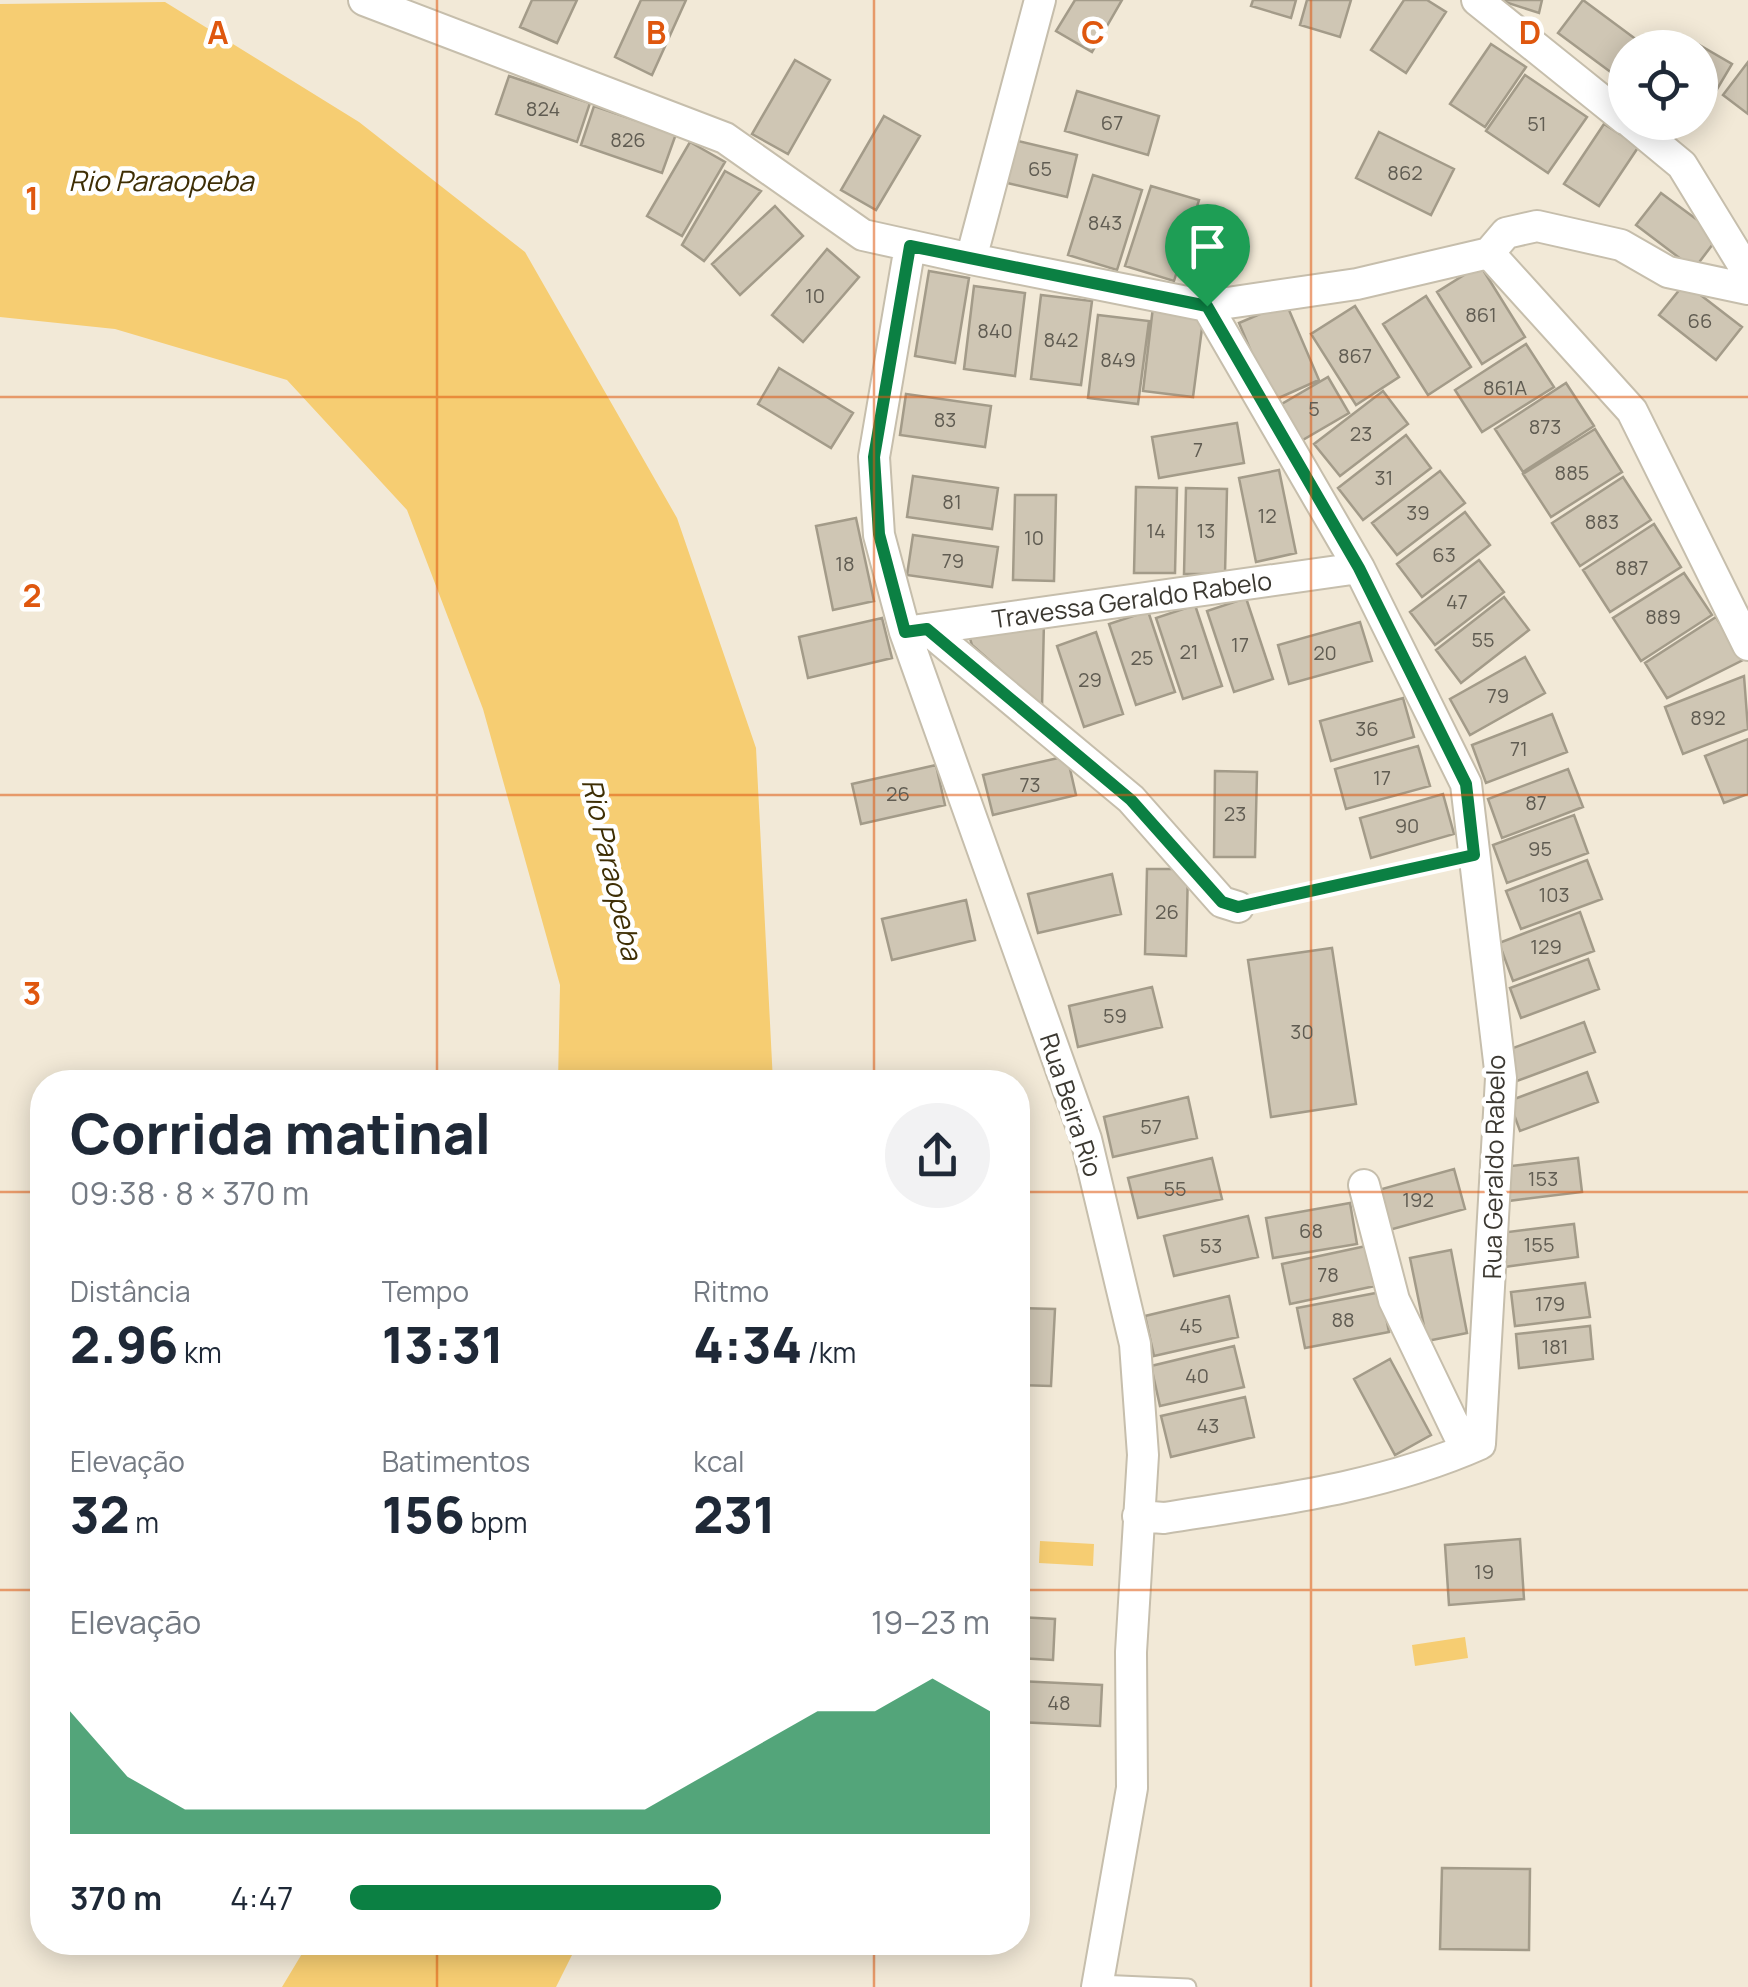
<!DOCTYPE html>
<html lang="pt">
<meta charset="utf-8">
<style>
body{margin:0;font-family:Manrope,sans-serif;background:#f2f2f3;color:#1f2937;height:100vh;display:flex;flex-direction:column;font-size:38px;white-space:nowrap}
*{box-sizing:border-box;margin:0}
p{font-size:32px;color:#747a83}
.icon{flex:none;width:55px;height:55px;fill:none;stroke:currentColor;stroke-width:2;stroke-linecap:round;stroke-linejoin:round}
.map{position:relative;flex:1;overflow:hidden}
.drawer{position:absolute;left:30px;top:1070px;width:1000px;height:885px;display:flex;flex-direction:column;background:#fff;border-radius:40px;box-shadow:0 5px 25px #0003}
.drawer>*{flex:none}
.controls{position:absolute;left:1608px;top:30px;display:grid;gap:20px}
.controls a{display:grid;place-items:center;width:110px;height:110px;border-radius:50%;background:#fff;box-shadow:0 5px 25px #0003;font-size:50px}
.pin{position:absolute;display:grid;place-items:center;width:85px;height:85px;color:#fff;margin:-102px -42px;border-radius:50% 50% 50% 0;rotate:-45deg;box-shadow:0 0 10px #0007}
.pin .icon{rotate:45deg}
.round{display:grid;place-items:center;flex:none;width:105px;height:105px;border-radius:52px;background:#f2f2f3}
.overview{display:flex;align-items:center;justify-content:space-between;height:170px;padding:0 40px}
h1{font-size:55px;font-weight:800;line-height:75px}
.figures{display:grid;grid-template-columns:repeat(3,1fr);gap:15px;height:170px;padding:10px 40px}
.figures div{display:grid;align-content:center}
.figures b{font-size:50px;font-weight:800}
.figures small{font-size:28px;font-weight:400}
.figures p{font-size:28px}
.chart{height:280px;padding:20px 40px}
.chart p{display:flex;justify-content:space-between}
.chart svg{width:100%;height:180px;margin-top:10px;fill:#0b8043;opacity:.7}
ul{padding:0 40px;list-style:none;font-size:32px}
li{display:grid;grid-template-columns:160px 120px 1fr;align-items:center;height:75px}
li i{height:25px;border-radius:12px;background:#0b8043}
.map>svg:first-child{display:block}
.water{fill:#f6cd72}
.building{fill:#cfc6b4;stroke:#a39b89;stroke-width:2.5}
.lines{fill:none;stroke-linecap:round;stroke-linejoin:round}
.service-casing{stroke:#c6beac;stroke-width:19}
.minor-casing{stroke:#c6beac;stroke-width:34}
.path{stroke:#8e887c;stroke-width:6;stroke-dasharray:5 5;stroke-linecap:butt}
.service{stroke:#fff;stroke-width:15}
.minor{stroke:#fff;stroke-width:30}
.route-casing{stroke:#fff;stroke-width:20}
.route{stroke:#0b8043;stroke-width:12}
.grid{fill:none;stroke:#df570e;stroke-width:2.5;stroke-opacity:0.55}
.labels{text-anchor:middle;stroke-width:9;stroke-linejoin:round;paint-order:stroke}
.number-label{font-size:20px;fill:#605c52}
.street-label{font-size:25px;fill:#3b3831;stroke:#fff}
.water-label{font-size:28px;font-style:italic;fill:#3e2e04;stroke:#fff}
.grid-label{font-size:32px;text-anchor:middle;font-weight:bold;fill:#df570e;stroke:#fff;stroke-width:9;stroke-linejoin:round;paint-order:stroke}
</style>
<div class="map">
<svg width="1748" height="1987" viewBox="0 0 1748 1987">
<rect width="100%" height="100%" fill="#f2e9d7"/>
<path class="water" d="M165 2 359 122 525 252 677 518 756 748 773 1082H558L560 985 483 709 407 510 287 380 115 329 0 317V4Z
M1040 1541 1094 1544 1093 1566 1039 1563Z
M1465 1637 1468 1658 1415 1666 1412 1645Z
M309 1942H578V1943L556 1987H282Z"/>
<path class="building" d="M532 0H577L557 43 520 27Z
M641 0H686L652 75 615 57Z
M1075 0H1122L1092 52 1056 31Z
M1253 0H1296L1291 18 1251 6Z
M1307 0H1351L1340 37 1300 25Z
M1404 0H1427L1446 12 1406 73 1371 50Z
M1499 0H1542L1539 13Z
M1583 0 1641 43 1625 48V65L1616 76 1558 33Z
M1696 43 1732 64 1700 118V48H1693Z
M1491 44 1526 67 1485 127 1450 104Z
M795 60 830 80 788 154 752 134Z
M1748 62V114L1723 95Z
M1525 75 1587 117 1548 173 1486 131Z
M509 76 590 103 577 142 496 114Z
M1077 91 1159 116 1148 155 1065 131Z
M594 106 676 134 662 173 581 145Z
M884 116 920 136 876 210 841 190Z
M1604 124 1639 146 1599 206 1564 184Z
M1379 132 1454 169 1431 215 1356 178Z
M1014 140 1077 155 1067 197 1003 182Z
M690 142 725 162 682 236 647 216Z
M725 171 761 191 704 261 682 245Z
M1093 175 1142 190 1117 270 1068 255Z
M1151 186 1199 200 1174 281 1125 266Z
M1661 193 1719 236 1694 269 1636 225Z
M775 206 803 236 740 295 712 264Z
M827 249 859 277 803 342 772 315Z
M1480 265 1525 337 1482 364 1437 292Z
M929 271 969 278 955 363 915 356Z
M1685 283 1742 327 1716 360 1659 315Z
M974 286 1025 293 1015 376 964 369Z
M1041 295 1092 301 1081 385 1031 379Z
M1426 296 1471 367 1428 395 1383 324Z
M1286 303 1319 380 1272 401 1239 323Z
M1355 306 1399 377 1356 405 1311 334Z
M1153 307 1204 313 1193 397 1143 391Z
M1098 315 1149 321 1138 404 1088 398Z
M1526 344 1554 387 1482 432 1455 390Z
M779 368 853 413 831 448 758 404Z
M1328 377 1349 413 1301 441 1280 405Z
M1566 383 1594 426 1523 472 1495 429Z
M1383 391 1408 424 1340 476 1314 444Z
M906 394 991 406 985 447 900 435Z
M1237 423 1244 463 1159 478 1152 437Z
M1595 429 1622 472 1551 517 1523 474Z
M1406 435 1431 468 1363 520 1338 488Z
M1279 470 1296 553 1256 562 1239 478Z
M1440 471 1465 503 1397 555 1372 523Z
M913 476 998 488 992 529 907 517Z
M1623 477 1651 520 1580 566 1552 523Z
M1136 487 1177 488 1175 573H1134Z
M1186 488 1227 489 1225 574H1184Z
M1015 495H1056L1054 581 1013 580Z
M1465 512 1490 545 1422 597 1397 564Z
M856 518 874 601 833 610 816 526Z
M1654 524 1681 567 1610 612 1583 570Z
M913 535 998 547 992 587 907 575Z
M1479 560 1504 592 1435 645 1410 612Z
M1684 573 1712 615 1641 661 1613 618Z
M1504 597 1529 630 1461 683 1436 650Z
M1246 598 1273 679 1234 692 1207 611Z
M1195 605 1222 686 1183 699 1156 618Z
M1148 611 1175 692 1136 705 1109 624Z
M1716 617 1743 660 1667 698 1645 663Z
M882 618 892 658 808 678 799 637Z
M1044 621 1042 707 972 645 968 632Z
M1360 622 1372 661 1289 684 1278 645Z
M1096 632 1123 714 1084 727 1057 646Z
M1525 657 1545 693 1470 735 1450 699Z
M1744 676 1748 729 1683 754 1665 707Z
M1403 698 1414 737 1331 761 1320 721Z
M1552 714 1567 752 1486 783 1472 745Z
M1748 739V794L1724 803 1705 756Z
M1418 746 1430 786 1346 809 1335 769Z
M1067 756 1076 795 993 815 983 775Z
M936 765 945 805 861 824 852 784Z
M1568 769 1583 807 1502 838 1488 799Z
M1215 771 1257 772 1255 857H1214Z
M1443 794 1454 834 1371 858 1360 818Z
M1574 815 1588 853 1507 883 1493 845Z
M1587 860 1602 899 1521 929 1506 891Z
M1147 869H1188L1186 956 1145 954Z
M1112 874 1121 914 1038 933 1028 894Z
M966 900 975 940 892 960 882 919Z
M1580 912 1594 951 1513 981 1499 943Z
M1332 948 1356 1104 1271 1117 1248 960Z
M1588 959 1599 989 1521 1018 1510 988Z
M1152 987 1162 1027 1078 1047 1069 1006Z
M1584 1022 1595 1052 1517 1081 1505 1051Z
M1587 1072 1598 1102 1520 1131 1509 1101Z
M1188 1097 1197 1138 1113 1157 1104 1117Z
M1212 1158 1222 1199 1138 1218 1128 1178Z
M1578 1158 1582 1192 1508 1201 1503 1167Z
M1454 1169 1465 1209 1382 1232 1371 1192Z
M1350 1203 1357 1244 1273 1258 1266 1218Z
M1248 1216 1258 1257 1174 1276 1164 1236Z
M1574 1224 1578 1257 1504 1267 1500 1233Z
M1366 1246 1375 1286 1290 1304 1282 1264Z
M1451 1250 1467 1333 1427 1341 1410 1258Z
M1585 1283 1590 1317 1515 1326 1511 1292Z
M1381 1292 1389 1332 1305 1348 1297 1308Z
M1229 1296 1238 1337 1154 1356 1145 1316Z
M1018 1308 1055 1309 1051 1386 1018 1385Z
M1590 1326 1593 1359 1519 1368 1516 1334Z
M1234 1346 1244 1387 1160 1406 1151 1366Z
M1390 1359 1431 1435 1395 1455 1354 1379Z
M1245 1397 1254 1437 1171 1457 1161 1416Z
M1018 1495H1023L1019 1573H1018Z
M1520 1539 1524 1599 1449 1605 1445 1545Z
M1018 1617 1055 1619 1053 1660 1018 1658Z
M1018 1681 1102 1685 1100 1726 1018 1722Z
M1442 1868 1530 1869 1529 1950 1440 1949Z"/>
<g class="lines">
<g class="service-casing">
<path id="service" d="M1098 1983 1188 1987"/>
</g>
<g class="minor-casing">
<path id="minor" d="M364 0 725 138 863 235 971 259 1207 306 1357 284 1489 253 1632 411 1748 645
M1477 0 1625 119
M1630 122 1682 165 1748 273
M910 246 874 457 879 535 905 632 1086 1139 1135 1344 1143 1455 1131 1652 1132 1788 1097 1987
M1489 253 1506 233 1537 226 1621 245 1668 272 1748 289
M971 259 1040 0
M927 629 1131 799 1222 902 1238 907
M905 632 1359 568
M1364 1185 1394 1300 1466 1450
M1138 1516 1164 1518C1271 1501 1381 1488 1480 1444L1501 1078 1466 784 1359 568 1207 306"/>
</g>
<path class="path" d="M1265 900 1443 861"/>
<use href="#service" class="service"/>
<use href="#minor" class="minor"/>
</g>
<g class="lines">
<g class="route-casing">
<path id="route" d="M910 246 1207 306 1359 568 1466 784 1474 855 1238 907 1222 902 1131 800 927 629 905 632 879 534 874 457Z"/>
</g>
<use href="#route" class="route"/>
</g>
<path class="grid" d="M437 0V1082M874 0V1082M1311 0V1987M0 397H1748M0 795H1748M0 1192H42M1018 1192H1748M0 1590H42M1018 1590H1748M437 1942V1987M874 1942V1987"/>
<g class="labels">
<g class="number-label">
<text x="543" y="116">824</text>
<text x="1112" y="130">67</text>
<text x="1537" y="131">51</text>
<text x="628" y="147">826</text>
<text x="1040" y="176">65</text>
<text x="1405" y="180">862</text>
<text x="1105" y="230">843</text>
<text x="815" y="303">10</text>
<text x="1481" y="322">861</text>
<text x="1700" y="328">66</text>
<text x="995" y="338">840</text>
<text x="1061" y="347">842</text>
<text x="1355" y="363">867</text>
<text x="1118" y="367">849</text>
<text x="1505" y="395">861A</text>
<text x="1314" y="416">5</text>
<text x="945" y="427">83</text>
<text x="1545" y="434">873</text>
<text x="1361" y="441">23</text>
<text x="1198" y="457">7</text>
<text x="1572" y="480">885</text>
<text x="1384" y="485">31</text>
<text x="952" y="509">81</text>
<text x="1418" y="520">39</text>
<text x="1267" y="523">12</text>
<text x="1602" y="529">883</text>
<text x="1156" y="538">14</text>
<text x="1206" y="538">13</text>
<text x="1034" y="545">10</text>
<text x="1444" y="562">63</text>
<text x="953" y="568">79</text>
<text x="845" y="571">18</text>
<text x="1632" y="575">887</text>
<text x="1457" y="609">47</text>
<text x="1663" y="624">889</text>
<text x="1483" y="647">55</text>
<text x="1240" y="652">17</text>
<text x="1189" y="659">21</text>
<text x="1325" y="660">20</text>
<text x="1142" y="665">25</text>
<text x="1090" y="687">29</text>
<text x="1498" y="703">79</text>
<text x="1708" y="725">892</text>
<text x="1367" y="736">36</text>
<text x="1519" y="756">71</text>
<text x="1382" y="785">17</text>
<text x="1030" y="792">73</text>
<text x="898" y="801">26</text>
<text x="1536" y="810">87</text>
<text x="1235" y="821">23</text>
<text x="1407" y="833">90</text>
<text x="1540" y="856">95</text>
<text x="1554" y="902">103</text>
<text x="1167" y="919">26</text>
<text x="1546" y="954">129</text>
<text x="1115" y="1023">59</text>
<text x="1302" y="1039">30</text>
<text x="1151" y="1134">57</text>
<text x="1543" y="1186">153</text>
<text x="1175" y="1196">55</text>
<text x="1418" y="1207">192</text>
<text x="1311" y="1238">68</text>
<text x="1539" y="1252">155</text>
<text x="1211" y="1253">53</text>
<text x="1328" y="1282">78</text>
<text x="1550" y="1311">179</text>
<text x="1343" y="1327">88</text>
<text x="1191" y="1333">45</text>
<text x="1555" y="1354">181</text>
<text x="1197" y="1383">40</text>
<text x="1208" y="1433">43</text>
<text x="1484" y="1579">19</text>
<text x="1059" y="1710">48</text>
</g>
<g class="street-label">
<text transform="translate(1132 600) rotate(-8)" y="9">Travessa Geraldo Rabelo</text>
<text transform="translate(1071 1105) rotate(72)" y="9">Rua Beira Rio</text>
<text transform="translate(1494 1167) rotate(-89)" y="9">Rua Geraldo Rabelo</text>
</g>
<g class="water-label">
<text x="161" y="191">Rio Paraopeba</text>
<text transform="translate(612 869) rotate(77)" y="10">Rio Paraopeba</text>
</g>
</g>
<g class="grid-label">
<text x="218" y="44">A</text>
<text x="656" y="44">B</text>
<text x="1093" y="44">C</text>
<text x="1530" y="44">D</text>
<text x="32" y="210">1</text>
<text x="32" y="607">2</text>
<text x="32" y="1005">3</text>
</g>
</svg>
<div class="controls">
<a><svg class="icon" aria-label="locate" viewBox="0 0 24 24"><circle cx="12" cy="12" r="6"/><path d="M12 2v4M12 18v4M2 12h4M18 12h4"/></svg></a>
</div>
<div class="pin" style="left:1207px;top:306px;background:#1e9e55"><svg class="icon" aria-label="arrive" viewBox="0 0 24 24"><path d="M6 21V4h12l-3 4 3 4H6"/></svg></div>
<section class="drawer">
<div class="overview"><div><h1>Corrida matinal</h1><p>09:38 · 8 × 370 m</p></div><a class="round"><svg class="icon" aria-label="share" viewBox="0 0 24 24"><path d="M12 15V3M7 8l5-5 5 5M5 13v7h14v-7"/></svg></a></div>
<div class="figures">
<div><p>Distância</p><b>2.96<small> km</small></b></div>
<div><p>Tempo</p><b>13:31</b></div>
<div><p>Ritmo</p><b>4:34<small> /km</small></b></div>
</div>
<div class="figures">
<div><p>Elevação</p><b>32<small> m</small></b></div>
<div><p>Batimentos</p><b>156<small> bpm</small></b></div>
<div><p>kcal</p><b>231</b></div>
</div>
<div class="chart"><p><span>Elevação</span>19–23 m</p>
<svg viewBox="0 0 160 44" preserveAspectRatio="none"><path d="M0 44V14L10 30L20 38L30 38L40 38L50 38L60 38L70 38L80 38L90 38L100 38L110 30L120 22L130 14L140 14L150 6L160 14V44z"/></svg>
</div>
<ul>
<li><b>370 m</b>4:47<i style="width:58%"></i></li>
</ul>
</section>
</div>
